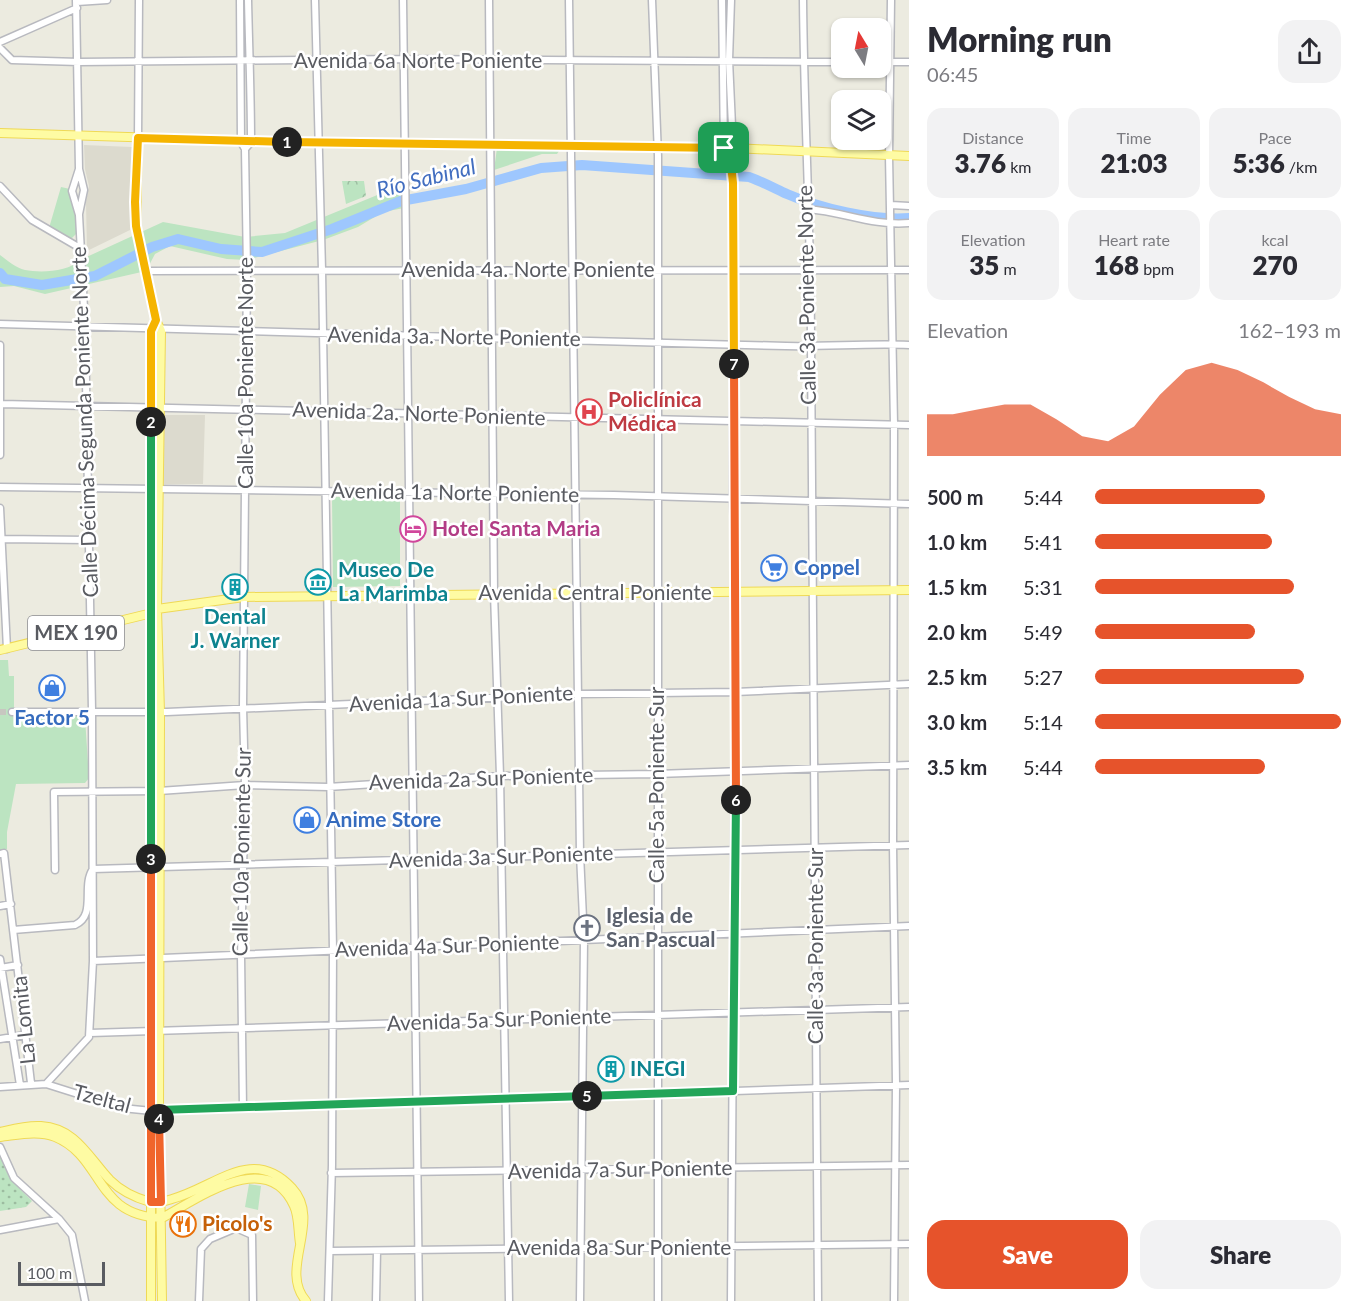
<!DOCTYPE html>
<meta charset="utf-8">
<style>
body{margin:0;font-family:Lato,sans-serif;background:#f2f2f3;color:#2b2b33;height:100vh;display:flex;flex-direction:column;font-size:22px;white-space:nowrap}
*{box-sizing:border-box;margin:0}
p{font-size:20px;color:#7c7c81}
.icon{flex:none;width:33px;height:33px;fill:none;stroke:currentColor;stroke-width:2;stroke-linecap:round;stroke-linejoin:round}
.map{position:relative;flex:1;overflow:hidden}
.sheet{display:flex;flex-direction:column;background:#fff;width:450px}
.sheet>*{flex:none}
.needle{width:39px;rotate:350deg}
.tools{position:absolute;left:831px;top:18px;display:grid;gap:12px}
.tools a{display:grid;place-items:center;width:60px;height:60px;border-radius:12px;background:#fff;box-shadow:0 2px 4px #0004;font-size:30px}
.scale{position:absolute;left:18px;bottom:15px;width:87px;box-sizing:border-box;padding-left:6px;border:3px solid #595b61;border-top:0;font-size:16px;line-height:21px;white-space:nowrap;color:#595b61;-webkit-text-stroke:4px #fff;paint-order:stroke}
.pin{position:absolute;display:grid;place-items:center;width:51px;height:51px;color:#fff;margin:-26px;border-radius:12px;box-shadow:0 3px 9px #0006}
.km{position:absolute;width:30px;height:30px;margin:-15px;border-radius:50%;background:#222;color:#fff;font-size:16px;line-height:30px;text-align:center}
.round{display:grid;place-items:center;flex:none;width:63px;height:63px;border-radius:18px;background:#f2f2f3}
.summary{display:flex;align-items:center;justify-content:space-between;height:102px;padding:0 18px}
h1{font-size:33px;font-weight:800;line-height:45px}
.stats{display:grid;grid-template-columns:repeat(3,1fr);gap:9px;height:102px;padding:6px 18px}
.stats div{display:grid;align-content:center;border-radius:15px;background:#f2f2f3;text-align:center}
.stats b{font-size:26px;font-weight:800}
.stats small{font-size:16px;font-weight:400}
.stats p{font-size:16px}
.chart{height:168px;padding:12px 18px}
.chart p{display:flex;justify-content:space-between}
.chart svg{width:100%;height:108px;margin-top:6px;fill:#e6532b;opacity:.7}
.primary-button{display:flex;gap:12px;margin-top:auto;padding:12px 18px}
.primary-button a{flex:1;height:69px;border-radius:18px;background:#e6532b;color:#fff;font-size:24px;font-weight:800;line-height:69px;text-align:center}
.primary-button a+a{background:#f2f2f3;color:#2b2b33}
ul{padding:0 18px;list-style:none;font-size:20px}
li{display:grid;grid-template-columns:96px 72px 1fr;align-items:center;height:45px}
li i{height:15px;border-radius:8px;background:#e6532b}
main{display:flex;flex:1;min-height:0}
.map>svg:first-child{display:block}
.education{fill:#dcdace}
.grass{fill:url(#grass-dots)}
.forest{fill:url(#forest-crowns)}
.park{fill:#bce4c1}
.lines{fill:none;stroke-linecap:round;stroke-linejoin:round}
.river{stroke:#9ec7fe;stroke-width:10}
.minor-tunnel{stroke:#c7c7c0;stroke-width:6;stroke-dasharray:6 3;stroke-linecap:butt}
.minor-casing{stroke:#b8b9bf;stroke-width:9}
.major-casing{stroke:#efd956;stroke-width:10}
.minor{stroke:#fff;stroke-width:6}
.major{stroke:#fefba3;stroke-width:8}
.split-1-casing{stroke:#fff;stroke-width:12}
.split-2-casing{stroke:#fff;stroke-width:12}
.split-3-casing{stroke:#fff;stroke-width:12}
.split-4-casing{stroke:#fff;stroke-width:12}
.split-5-casing{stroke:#fff;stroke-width:12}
.split-6-casing{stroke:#fff;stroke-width:12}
.split-7-casing{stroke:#fff;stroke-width:12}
.split-8-casing{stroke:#fff;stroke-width:12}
.split-1{stroke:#f5b400;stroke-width:8}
.split-2{stroke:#f5b400;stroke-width:8}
.split-3{stroke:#22a559;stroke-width:8}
.split-4{stroke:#f0652b;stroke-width:8}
.split-5{stroke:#22a559;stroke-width:8}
.split-6{stroke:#22a559;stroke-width:8}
.split-7{stroke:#f0652b;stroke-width:8}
.split-8{stroke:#f5b400;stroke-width:8}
.labels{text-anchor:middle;stroke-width:5;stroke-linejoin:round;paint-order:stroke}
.shield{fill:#fff;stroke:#8b8c90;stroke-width:1.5}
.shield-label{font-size:20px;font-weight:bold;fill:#595b61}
.street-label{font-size:21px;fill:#595b61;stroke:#fff}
.health-label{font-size:21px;font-weight:bold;fill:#be3a42;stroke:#fff;text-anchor:start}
.hotel-label{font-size:21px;font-weight:bold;fill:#b23c85;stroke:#fff;text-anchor:start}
.shop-label{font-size:21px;font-weight:bold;fill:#366cbe;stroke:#fff;text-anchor:start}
.culture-label{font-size:21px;font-weight:bold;fill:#0d838f;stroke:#fff;text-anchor:start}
.worship-label{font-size:21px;font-weight:bold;fill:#5b616d;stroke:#fff;text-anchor:start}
.food-label{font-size:21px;font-weight:bold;fill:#c56008;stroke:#fff;text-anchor:start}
.water-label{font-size:22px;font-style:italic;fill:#426ec0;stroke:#fff}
</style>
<main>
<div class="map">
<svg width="909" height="1301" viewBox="0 0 909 1301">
<defs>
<pattern id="grass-dots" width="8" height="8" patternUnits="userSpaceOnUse" patternTransform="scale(1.5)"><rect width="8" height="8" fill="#bce4c1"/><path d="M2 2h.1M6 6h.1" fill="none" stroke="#9cbca0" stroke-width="1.8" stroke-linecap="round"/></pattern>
<pattern id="forest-crowns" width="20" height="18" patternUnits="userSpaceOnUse" patternTransform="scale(1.5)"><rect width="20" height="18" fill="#bce4c1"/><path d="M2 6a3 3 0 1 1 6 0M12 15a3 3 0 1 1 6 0" fill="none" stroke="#9cbca0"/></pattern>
</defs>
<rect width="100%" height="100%" fill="#ecebe0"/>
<path class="education" d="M84 145 132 147 130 230 87 251 86 202 89 186 85 169Z
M164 415H205L203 484H163Z"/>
<path class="grass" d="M0 1155 11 1180 32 1201 26 1207 0 1211Z"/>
<path class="forest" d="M342 181H364L366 196 346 204Z"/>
<path class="park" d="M497 148 559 151 557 154H542L494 170Z
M404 184V208L383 212 358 227 323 240 246 260 227 259 170 246 155 254 146 271 45 294 14 286 0 287V255C7 260 16 268 25 270 40 273 69 272 80 260L163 222 245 237 285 233Z
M61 187 70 189 78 232 70 240 49 228Z
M332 497H400V586L333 587Z
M0 660H8L9 676H14V723L32 717 82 715 85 718 89 778 85 783 16 784 7 832V849L0 850Z
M249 1184 261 1186 258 1210 245 1207Z"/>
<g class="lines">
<path class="river" d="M0 273 5 279 42 285 95 276 152 247 178 239 221 249 262 252 332 229 401 201 466 189 541 168 582 165 749 177C763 182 774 188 787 194 819 208 874 221 909 218"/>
<path class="minor-tunnel" d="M0 712H12"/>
<g class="minor-casing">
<path id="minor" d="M76 0 79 169 84 190 79 214
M240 0 241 142 245 149 247 270 243 707 245 785 241 955 243 1108
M315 0 322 270 333 950 332 1165 328 1301
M403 0 419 1301
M489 0 494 593 500 776 509 1301
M569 0 580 854 584 940 580 1301
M652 0 658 156V1301
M722 0 724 148 731 157
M731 0 729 60 733 148 731 157 733 183V500L736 592 731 1301
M803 0C804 116 811 231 811 346 811 665 816 983 818 1301
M891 0 889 156 894 424 893 845 896 1085 894 1301
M77 2 107 0
M0 42 77 8
M0 48 12 60 79 62 403 59 842 62
M880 62H909
M138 138 139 0
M245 149 251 142C251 94 249 47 248 0
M0 186 32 220 80 248
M891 205 909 206
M808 209C844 212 872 226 909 223
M146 271 909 270
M0 324C262 333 524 339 786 346 827 347 868 343 909 345
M0 345V455
M2 404 909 425
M0 487 614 495 909 504
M0 508 7 649
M2 539 88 540
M12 712H167L578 694 735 692 909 684
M0 854 4 853 31 1083
M55 870 54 792 159 791 245 785 328 787 500 776 657 774 909 765
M0 906 11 904
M13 930 75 925C97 915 81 886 93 869L909 845
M0 959 20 1085
M93 961 909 926
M0 968 18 965
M90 1033 909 1007
M0 1039 25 1035
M46 1084 89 1037 93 961 92 710 85 327 79 215 72 191 79 169
M0 1087 46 1084 122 1108 152 1111 909 1085
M0 1147 14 1178 59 1219 72 1235 85 1301
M331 1173 909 1165
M0 1230 59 1219
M330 1251 909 1244
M199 1301 201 1249 210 1239 236 1228 252 1235 253 1301
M376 1301 377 1251"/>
</g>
<g class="major-casing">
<path id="major" d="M0 133 319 143 733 148 909 156
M138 138 136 226 156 320 161 331 157 609 160 712 159 1110 162 1301
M0 650 152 613 157 609 244 597 909 590
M0 1132C13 1129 27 1125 41 1126 76 1128 89 1158 110 1180 120 1190 136 1198 150 1202 158 1204 165 1201 172 1199 216 1187 252 1145 292 1188 323 1221 278 1269 306 1301
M0 1137C18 1135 38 1130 55 1137 104 1157 94 1216 162 1218 199 1198 268 1147 294 1206 299 1216 298 1232 300 1243
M151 1301V331L156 320"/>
</g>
<use href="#minor" class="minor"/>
<use href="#major" class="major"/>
</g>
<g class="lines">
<g class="split-1-casing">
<path id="split-1" d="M287 142 724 148"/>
</g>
<g class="split-2-casing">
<path id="split-2" d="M151 422V331L156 320 136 226 135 202 138 138 287 142"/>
</g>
<g class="split-3-casing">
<path id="split-3" d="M151 859V422"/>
</g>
<g class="split-4-casing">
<path id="split-4" d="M151 859V1202H161L159 1119"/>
</g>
<g class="split-5-casing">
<path id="split-5" d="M159 1119V1110L587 1096"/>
</g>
<g class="split-6-casing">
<path id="split-6" d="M587 1096 733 1091 736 800"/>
</g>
<g class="split-7-casing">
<path id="split-7" d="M734 364 736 800"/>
</g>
<g class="split-8-casing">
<path id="split-8" d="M724 148H733L730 156 733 183 734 364"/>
</g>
<use href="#split-1" class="split-1"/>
<use href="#split-2" class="split-2"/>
<use href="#split-3" class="split-3"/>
<use href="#split-4" class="split-4"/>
<use href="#split-5" class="split-5"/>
<use href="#split-6" class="split-6"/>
<use href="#split-7" class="split-7"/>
<use href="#split-8" class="split-8"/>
</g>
<defs>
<g id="hospital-ring" transform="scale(1.35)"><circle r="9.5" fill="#fff" stroke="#e0444e" stroke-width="1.5"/><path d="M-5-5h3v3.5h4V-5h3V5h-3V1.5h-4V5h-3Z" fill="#e0444e"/></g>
<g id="hotel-ring" transform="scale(1.35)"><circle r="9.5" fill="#fff" stroke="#d1479c" stroke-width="1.5"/><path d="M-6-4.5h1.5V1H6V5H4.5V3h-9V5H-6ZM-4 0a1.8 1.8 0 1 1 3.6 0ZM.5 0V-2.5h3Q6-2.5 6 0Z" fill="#d1479c"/></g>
<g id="supermarket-ring" transform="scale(1.35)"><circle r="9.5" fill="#fff" stroke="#3f7fe0" stroke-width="1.5"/><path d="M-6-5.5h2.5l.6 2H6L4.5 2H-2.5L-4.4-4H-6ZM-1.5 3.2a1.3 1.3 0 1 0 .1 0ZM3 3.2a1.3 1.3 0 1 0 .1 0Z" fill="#3f7fe0"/></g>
<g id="museum-ring" transform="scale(1.35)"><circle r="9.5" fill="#fff" stroke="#0f9aa8" stroke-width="1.5"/><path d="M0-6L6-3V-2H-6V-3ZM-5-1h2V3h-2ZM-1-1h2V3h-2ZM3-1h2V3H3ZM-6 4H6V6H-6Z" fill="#0f9aa8"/></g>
<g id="building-ring" transform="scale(1.35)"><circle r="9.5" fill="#fff" stroke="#0f9aa8" stroke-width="1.5"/><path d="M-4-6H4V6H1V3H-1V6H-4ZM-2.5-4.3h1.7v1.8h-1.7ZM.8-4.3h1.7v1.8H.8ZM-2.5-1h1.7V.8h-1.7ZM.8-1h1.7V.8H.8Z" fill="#0f9aa8"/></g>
<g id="shop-ring" transform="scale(1.35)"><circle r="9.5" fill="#fff" stroke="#3f7fe0" stroke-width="1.5"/><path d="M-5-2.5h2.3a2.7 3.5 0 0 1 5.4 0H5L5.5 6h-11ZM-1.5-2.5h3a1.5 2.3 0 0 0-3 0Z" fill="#3f7fe0"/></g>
<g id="church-ring" transform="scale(1.35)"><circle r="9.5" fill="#fff" stroke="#6b7280" stroke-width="1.5"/><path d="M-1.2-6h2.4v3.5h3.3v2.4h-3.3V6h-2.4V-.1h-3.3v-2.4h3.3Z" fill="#6b7280"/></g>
<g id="restaurant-ring" transform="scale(1.35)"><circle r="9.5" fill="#fff" stroke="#e8710a" stroke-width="1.5"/><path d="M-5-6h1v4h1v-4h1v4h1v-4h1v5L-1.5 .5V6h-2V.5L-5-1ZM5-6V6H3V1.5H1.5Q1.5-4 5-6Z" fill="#e8710a"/></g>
</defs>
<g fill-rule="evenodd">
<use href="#hospital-ring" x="589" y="412"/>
<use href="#hotel-ring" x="413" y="529"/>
<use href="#supermarket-ring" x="774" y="568"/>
<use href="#museum-ring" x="318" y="582"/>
<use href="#building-ring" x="235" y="587"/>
<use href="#shop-ring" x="52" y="688"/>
<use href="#shop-ring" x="307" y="820"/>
<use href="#church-ring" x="587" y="928"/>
<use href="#building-ring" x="611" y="1069"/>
<use href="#restaurant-ring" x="183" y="1224"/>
</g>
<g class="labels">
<rect class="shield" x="28" y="616" width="96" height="34" rx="4.5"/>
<g class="shield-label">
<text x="76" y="640">MEX 190</text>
</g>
<g class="street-label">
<text x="418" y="68">Avenida 6a Norte Poniente</text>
<text x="528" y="277">Avenida 4a. Norte Poniente</text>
<text transform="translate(807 295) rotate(-91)" y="7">Calle 3a Poniente Norte</text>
<text transform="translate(454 337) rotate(1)" y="7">Avenida 3a. Norte Poniente</text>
<text transform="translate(246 373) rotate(-90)" y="7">Calle 10a Poniente Norte</text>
<text transform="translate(419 414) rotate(2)" y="7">Avenida 2a. Norte Poniente</text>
<text transform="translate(85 422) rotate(-92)" y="7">Calle Décima Segunda Poniente Norte</text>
<text transform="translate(455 493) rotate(1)" y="7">Avenida 1a Norte Poniente</text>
<text x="595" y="600">Avenida Central Poniente</text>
<text transform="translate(461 699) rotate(-3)" y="7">Avenida 1a Sur Poniente</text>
<text transform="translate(481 779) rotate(-2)" y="7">Avenida 2a Sur Poniente</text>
<text transform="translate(657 785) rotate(-90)" y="7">Calle 5a Poniente Sur</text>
<text transform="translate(242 852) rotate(-89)" y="7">Calle 10a Poniente Sur</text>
<text transform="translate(501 857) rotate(-2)" y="7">Avenida 3a Sur Poniente</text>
<text transform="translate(447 946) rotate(-2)" y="7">Avenida 4a Sur Poniente</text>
<text transform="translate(816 946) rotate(-90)" y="7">Calle 3a Poniente Sur</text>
<text transform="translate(24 1020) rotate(-96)" y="7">La Lomita</text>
<text transform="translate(499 1020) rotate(-2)" y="7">Avenida 5a Sur Poniente</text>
<text transform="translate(102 1099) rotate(15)" y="7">Tzeltal</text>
<text transform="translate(620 1170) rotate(-1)" y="7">Avenida 7a Sur Poniente</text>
<text x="619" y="1255">Avenida 8a Sur Poniente</text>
</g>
<g class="health-label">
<text x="608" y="407">Policlínica<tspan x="608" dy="24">Médica</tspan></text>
</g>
<g class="hotel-label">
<text x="432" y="536">Hotel Santa Maria</text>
</g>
<g class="shop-label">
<text x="794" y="575">Coppel</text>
<text x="52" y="725" text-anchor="middle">Factor 5</text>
<text x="326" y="827">Anime Store</text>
</g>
<g class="culture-label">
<text x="338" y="577">Museo De<tspan x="338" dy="24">La Marimba</tspan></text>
<text x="235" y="624" text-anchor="middle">Dental<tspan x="235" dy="24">J. Warner</tspan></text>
<text x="630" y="1076">INEGI</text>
</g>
<g class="worship-label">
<text x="606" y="923">Iglesia de<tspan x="606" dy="24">San Pascual</tspan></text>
</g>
<g class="food-label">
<text x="202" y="1231">Picolo's</text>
</g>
<g class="water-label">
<text transform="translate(426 178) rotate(-14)" y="8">Río Sabinal</text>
</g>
</g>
</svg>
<div class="tools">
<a><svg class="needle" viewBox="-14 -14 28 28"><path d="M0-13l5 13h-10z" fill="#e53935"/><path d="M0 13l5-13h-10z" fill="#7c7c81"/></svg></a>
<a><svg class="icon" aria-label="layers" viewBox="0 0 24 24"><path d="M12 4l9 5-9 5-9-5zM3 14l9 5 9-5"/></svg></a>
</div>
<div class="scale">100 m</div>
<div class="pin" style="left:724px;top:148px;background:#1e9e55"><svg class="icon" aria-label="arrive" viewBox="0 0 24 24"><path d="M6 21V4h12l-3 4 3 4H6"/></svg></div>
<b class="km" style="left:287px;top:142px">1</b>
<b class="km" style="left:151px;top:422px">2</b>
<b class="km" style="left:151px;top:859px">3</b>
<b class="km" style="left:159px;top:1119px">4</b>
<b class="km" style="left:587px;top:1096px">5</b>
<b class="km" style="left:736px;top:800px">6</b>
<b class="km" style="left:734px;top:364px">7</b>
</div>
<section class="sheet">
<div class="summary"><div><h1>Morning run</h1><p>06:45</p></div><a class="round"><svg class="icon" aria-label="share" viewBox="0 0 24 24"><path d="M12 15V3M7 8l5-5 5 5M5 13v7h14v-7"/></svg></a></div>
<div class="stats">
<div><p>Distance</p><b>3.76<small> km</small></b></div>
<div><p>Time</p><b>21:03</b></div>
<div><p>Pace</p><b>5:36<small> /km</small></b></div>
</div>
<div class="stats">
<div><p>Elevation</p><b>35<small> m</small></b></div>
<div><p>Heart rate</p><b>168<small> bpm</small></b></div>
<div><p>kcal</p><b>270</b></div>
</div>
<div class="chart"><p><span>Elevation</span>162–193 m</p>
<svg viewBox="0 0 160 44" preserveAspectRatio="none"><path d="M0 44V27L10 27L20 25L30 23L40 23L50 29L60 36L70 38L80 32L90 19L100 9L110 6L120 9L130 14L140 20L150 25L160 27V44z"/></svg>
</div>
<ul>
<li><b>500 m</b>5:44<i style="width:69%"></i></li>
<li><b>1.0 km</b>5:41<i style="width:72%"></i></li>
<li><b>1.5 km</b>5:31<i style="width:81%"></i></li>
<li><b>2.0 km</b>5:49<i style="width:65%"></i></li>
<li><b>2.5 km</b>5:27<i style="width:85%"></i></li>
<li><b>3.0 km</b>5:14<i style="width:100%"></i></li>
<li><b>3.5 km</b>5:44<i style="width:69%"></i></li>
</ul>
<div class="primary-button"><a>Save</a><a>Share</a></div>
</section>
</main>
